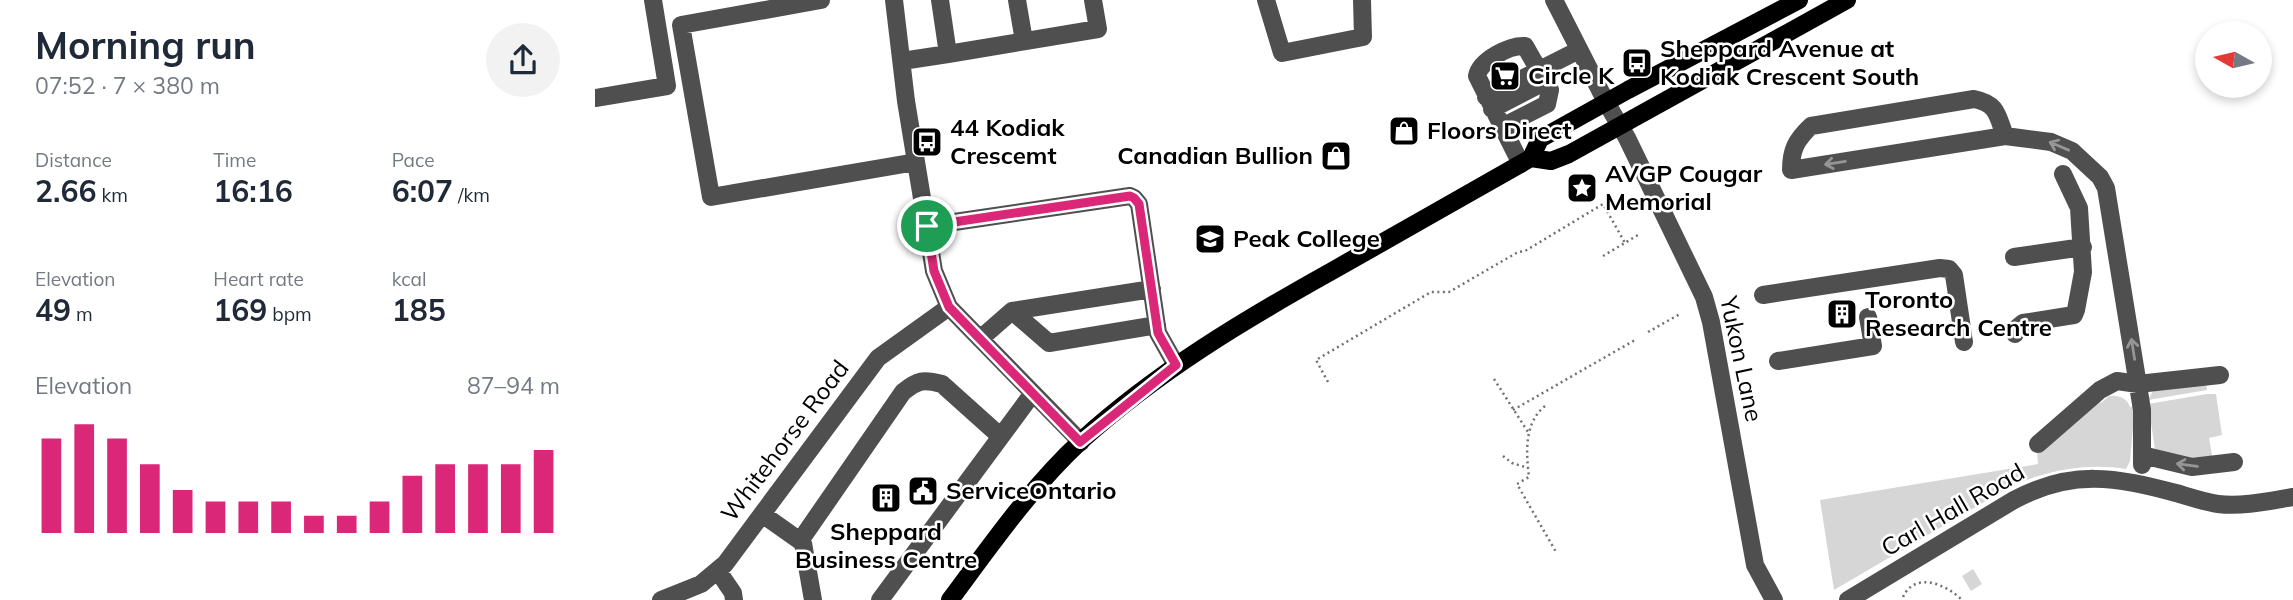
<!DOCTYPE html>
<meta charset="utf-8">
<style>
body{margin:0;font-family:Mulish,sans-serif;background:#f2f2f3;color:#1f2937;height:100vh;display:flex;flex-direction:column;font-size:26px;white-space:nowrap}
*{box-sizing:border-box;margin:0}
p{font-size:23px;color:#747a83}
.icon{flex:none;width:38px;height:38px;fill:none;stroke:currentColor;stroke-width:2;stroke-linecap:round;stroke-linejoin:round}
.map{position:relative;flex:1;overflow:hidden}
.side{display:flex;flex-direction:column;background:#fff;width:595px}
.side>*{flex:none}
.needle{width:46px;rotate:278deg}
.fabs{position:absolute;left:1600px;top:21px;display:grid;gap:14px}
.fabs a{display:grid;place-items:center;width:77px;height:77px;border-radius:50%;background:#fff;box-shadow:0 4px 10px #0003;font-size:35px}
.pin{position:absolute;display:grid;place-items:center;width:60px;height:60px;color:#fff;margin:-30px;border:4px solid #fff;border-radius:50%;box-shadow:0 2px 7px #0007}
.round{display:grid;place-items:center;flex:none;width:74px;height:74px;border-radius:37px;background:#f2f2f3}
.summary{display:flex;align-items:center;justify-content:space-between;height:119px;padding:0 35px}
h1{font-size:38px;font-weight:700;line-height:52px}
.stats{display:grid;grid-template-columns:repeat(3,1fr);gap:10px;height:119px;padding:7px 35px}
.stats div{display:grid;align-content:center}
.stats b{font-size:30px;font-weight:700}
.stats small{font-size:19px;font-weight:400}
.stats p{font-size:19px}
.chart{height:196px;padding:14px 35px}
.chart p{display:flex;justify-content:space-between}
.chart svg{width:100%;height:126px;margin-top:7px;stroke:#db2777;stroke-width:6}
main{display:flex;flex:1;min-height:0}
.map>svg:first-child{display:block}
.green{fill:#d6d6d6}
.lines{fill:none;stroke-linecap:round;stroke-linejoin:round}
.path{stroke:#717171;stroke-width:2.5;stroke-dasharray:2 3.5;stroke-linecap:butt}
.minor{stroke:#4f4f4f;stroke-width:18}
.major{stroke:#000;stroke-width:18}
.oneway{stroke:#959595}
.route-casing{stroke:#fff;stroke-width:14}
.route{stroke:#db2777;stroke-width:9}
.labels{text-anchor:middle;stroke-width:5;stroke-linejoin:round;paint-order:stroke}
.poi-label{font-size:24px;font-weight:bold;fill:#000;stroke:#fff;text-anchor:start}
.street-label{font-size:24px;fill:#000;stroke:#fff}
</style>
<main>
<section class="side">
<div class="summary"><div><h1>Morning run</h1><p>07:52 · 7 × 380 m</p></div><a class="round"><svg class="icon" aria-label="share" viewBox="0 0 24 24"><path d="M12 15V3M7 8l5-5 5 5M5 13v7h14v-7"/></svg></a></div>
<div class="stats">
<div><p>Distance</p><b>2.66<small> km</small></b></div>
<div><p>Time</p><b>16:16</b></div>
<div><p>Pace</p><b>6:07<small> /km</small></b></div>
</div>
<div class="stats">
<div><p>Elevation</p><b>49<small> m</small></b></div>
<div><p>Heart rate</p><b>169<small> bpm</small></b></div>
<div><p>kcal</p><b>185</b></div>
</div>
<div class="chart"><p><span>Elevation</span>87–94 m</p>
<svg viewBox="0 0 160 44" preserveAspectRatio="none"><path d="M5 44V11M15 44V6M25 44V11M35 44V20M45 44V29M55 44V33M65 44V33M75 44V33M85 44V38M95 44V38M105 44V33M115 44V24M125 44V20M135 44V20M145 44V20M155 44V15"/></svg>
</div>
</section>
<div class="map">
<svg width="1698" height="600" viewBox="0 0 1698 600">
<rect width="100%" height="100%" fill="#fff"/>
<path class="green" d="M1611 382 1612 390 1553 400 1558 391Z
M1612 394H1621L1627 435 1614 438 1618 460 1602 462 1560 449 1553 404Z
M1514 396C1524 395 1532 398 1535 407L1540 406 1535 461 1531 469C1491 463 1457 470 1420 484L1239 590 1225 500 1443 464 1442 454 1503 400 1506 403Z
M1378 569 1387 584 1376 591 1367 576Z"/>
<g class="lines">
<path class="path" d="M1008 256 1043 235
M1053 332 1085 314
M899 379 933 432
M733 382 721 360 836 292H854L923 252 930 251 1008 204 1030 243
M950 406C929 423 931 452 934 477L922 484 961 552
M918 410 1040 340
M908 456 917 463 933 468
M1308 597C1320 571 1351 584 1367 600"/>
<path class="minor" d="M226 0 86 25 116 197 321 162
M299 0 311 101 339 271 354 307 486 442
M345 0 353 54 503 29 498 0
M422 0 429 41
M671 0 687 53 768 37 767 0
M959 0 1011 102 1032 138 1109 297 1116 322 1160 565 1179 600
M307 61 353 54
M891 97 984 50
M0 98 72 86 58 0
M897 109 951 81
M907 127 952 104 955 90 930 46C915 45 885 60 882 76L926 164
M1410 136C1402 115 1403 104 1379 99L1216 126C1201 140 1196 150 1196 170L1410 136 1456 142 1477 151 1505 177 1511 188 1547 410V465
M332 226 535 196 539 198 544 204 563 333 581 365
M1419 257 1488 247
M1168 295 1345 268 1354 269 1359 275 1369 342
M417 311 454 343 562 325
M1420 334 1422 328 1428 323 1479 315 1481 310 1488 272 1484 208 1468 174
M385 339 417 311 557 289
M1183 361 1278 346 1273 317
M1443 444 1505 390 1522 381 1543 384 1625 375
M1547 455 1597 467 1639 462
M167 514 208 543 218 600
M205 541 308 392C323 380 328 379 347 384L405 436
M123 571 138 593 139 600
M66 600 106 584 130 564 283 358 354 307
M285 600 438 393
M1253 600 1419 500C1477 469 1521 477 1581 493 1595 497 1609 502 1623 504 1647 507 1674 501 1698 497"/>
<path class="major" d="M936 158 956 161 974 154 1252 0
M355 600C396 545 436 487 487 440 562 372 649 320 737 271 803 233 870 196 936 158L945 139 1033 90 1204 0"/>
</g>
<defs><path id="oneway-shaft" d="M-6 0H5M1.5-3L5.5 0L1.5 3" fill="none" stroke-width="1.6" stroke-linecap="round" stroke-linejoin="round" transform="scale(1.75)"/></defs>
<g class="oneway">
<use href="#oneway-shaft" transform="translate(1464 146) rotate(-157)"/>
<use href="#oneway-shaft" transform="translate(1240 163) rotate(171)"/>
<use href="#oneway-shaft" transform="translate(1538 349) rotate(-99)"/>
<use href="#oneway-shaft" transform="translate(1592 465) rotate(-173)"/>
</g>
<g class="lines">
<g class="route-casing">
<path id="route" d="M535 196 539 198 544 204 563 333 581 365 485 442 354 307 339 271 332 226Z"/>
</g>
<use href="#route" class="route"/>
</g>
<defs>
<g id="bus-square" transform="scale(1.575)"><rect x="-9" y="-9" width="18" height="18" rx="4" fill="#000" stroke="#fff"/><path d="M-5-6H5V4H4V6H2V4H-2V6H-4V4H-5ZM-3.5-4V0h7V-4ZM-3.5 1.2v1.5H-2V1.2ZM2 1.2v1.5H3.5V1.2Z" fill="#fff"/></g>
<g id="supermarket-square" transform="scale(1.575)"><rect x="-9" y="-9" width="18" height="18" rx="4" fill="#000" stroke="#fff"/><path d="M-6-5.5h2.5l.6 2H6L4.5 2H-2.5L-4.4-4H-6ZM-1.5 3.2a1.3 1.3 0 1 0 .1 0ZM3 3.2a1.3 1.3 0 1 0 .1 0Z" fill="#fff"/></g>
<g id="shop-square" transform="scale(1.575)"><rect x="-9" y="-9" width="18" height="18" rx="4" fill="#000" stroke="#fff"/><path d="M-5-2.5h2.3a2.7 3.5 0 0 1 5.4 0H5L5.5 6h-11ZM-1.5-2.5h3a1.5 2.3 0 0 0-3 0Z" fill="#fff"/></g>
<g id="sight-square" transform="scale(1.575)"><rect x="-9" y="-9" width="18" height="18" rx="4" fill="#000" stroke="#fff"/><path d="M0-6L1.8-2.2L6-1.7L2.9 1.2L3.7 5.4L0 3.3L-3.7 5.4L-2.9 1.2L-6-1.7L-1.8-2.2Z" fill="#fff"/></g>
<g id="university-square" transform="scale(1.575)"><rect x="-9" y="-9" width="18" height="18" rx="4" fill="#000" stroke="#fff"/><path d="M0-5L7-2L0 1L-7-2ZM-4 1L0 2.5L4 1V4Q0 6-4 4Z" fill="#fff"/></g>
<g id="building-square" transform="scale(1.575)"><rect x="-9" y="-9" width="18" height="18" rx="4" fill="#000" stroke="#fff"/><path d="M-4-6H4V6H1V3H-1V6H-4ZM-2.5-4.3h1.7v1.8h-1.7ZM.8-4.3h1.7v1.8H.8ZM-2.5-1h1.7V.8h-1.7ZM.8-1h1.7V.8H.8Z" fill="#fff"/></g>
<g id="civic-square" transform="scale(1.575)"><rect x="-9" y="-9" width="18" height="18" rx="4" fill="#000" stroke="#fff"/><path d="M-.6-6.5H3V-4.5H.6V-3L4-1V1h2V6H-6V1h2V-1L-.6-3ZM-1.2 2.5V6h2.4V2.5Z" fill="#fff"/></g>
</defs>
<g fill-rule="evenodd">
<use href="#bus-square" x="1042" y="63"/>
<use href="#supermarket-square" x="910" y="76"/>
<use href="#shop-square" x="809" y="131"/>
<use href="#bus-square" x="332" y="142"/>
<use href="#shop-square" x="741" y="156"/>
<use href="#sight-square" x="987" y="188"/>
<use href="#university-square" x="615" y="239"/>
<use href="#building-square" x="1247" y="314"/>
<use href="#civic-square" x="328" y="491"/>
<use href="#building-square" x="291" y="498"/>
</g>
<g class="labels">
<g class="poi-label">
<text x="1065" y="57">Sheppard Avenue at<tspan x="1065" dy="28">Kodiak Crescent South</tspan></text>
<text x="933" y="84">Circle K</text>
<text x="355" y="136">44 Kodiak<tspan x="355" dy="28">Crescemt</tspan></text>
<text x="832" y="139">Floors Direct</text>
<text x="718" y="164" text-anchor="end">Canadian Bullion</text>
<text x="1010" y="182">AVGP Cougar<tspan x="1010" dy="28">Memorial</tspan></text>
<text x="638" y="247">Peak College</text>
<text x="1270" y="308">Toronto<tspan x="1270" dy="28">Research Centre</tspan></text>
<text x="351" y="499">ServiceOntario</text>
<text x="291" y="540" text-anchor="middle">Sheppard<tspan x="291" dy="28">Business Centre</tspan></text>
</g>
<g class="street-label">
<text transform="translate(1146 359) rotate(78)" y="8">Yukon Lane</text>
<text transform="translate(190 441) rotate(-53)" y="8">Whitehorse Road</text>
<text transform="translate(1358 510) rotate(-30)" y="8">Carl Hall Road</text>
</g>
</g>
</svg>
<div class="fabs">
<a><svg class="needle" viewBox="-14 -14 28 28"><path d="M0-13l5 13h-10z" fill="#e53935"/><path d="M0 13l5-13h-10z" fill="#747a83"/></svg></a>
</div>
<div class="pin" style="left:332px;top:226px;background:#1e9e55"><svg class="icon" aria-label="arrive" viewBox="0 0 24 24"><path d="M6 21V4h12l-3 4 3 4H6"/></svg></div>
</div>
</main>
